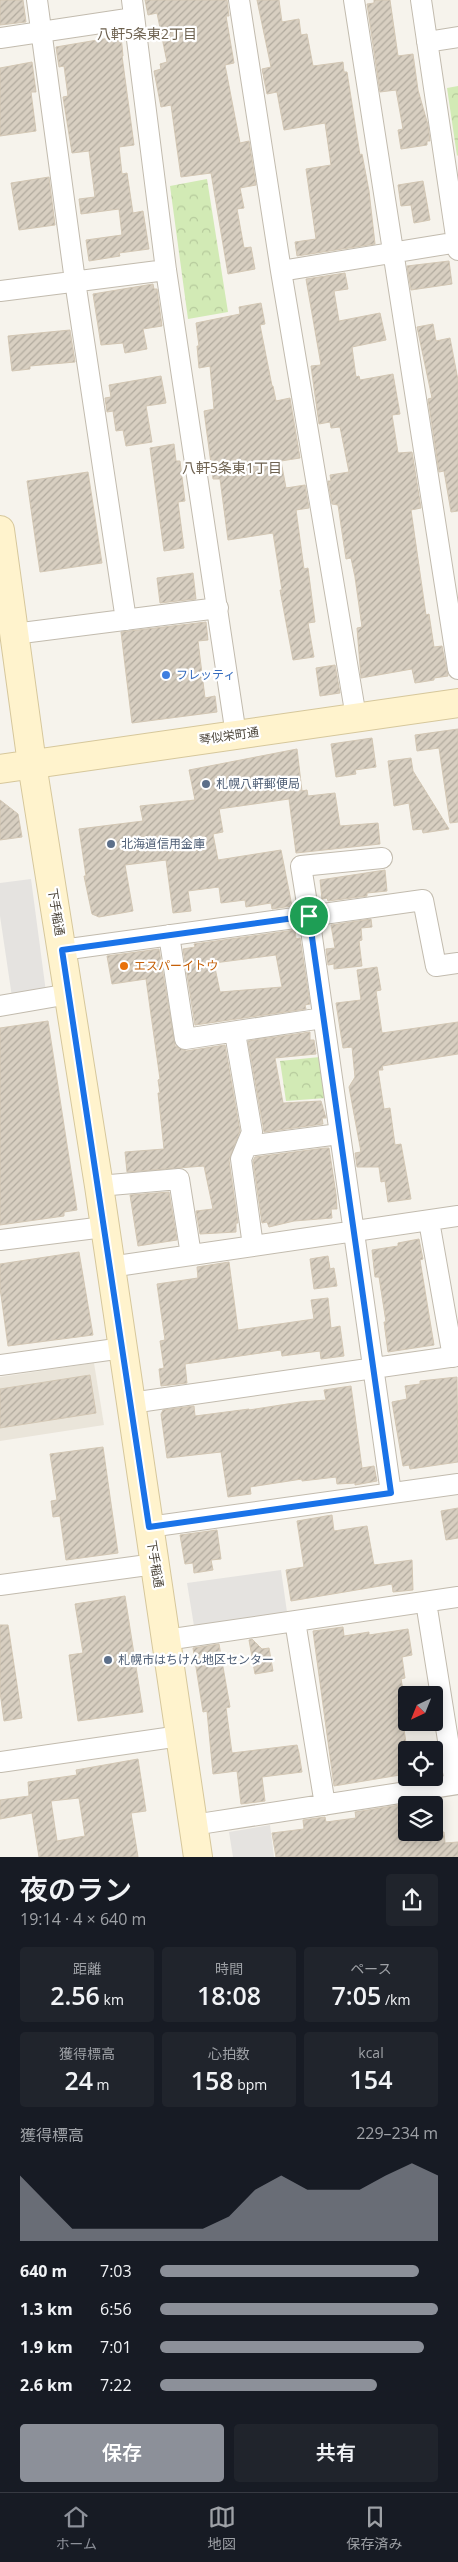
<!DOCTYPE html>
<html lang="ja">
<meta charset="utf-8">
<style>
body{margin:0;font-family:"Open Sans","Noto Sans JP",sans-serif;background:#20242c;color:#f1f3f6;height:100vh;display:flex;flex-direction:column;font-size:19px;white-space:nowrap}
*{box-sizing:border-box;margin:0}
p{font-size:16px;color:#9ea1a6}
.icon{flex:none;width:28px;height:28px;fill:none;stroke:currentColor;stroke-width:2;stroke-linecap:round;stroke-linejoin:round}
.map{position:relative;height:1857px;overflow:hidden}
.sheet{display:flex;flex-direction:column;background:#171b24;flex:1}
.sheet>*{flex:none}
.needle{width:32px;rotate:223deg}
.tools{position:absolute;left:398px;top:1686px;display:grid;gap:10px}
.tools a{display:grid;place-items:center;width:45px;height:45px;border-radius:5px;background:#171b24;box-shadow:0 2px 12px #0003;font-size:25px}
.pin{position:absolute;display:grid;place-items:center;width:42px;height:42px;color:#fff;margin:-21px;border:2px solid #fff;border-radius:50%;box-shadow:0 1px 5px #0007}
.round{display:grid;place-items:center;flex:none;width:52px;height:52px;border-radius:5px;background:#20242c}
.summary{display:flex;align-items:center;justify-content:space-between;height:85px;padding:0 20px}
h1{font-size:28px;font-weight:600;line-height:38px}
.figures{display:grid;grid-template-columns:repeat(3,1fr);gap:8px;height:85px;padding:5px 20px}
.figures div{display:grid;align-content:center;border-radius:5px;background:#20242c;text-align:center}
.figures b{font-size:25px;font-weight:600}
.figures small{font-size:14px;font-weight:400}
.figures p{font-size:14px}
.chart{height:140px;padding:10px 20px}
.chart p{display:flex;justify-content:space-between}
.chart svg{width:100%;height:90px;margin-top:5px;fill:#8c9099;opacity:.7}
.button{display:flex;gap:10px;margin-top:auto;padding:10px 20px}
.button a{flex:1;height:58px;border-radius:5px;background:#8c9099;color:#fff;font-size:20px;font-weight:600;line-height:58px;text-align:center}
.button a+a{background:#20242c;color:#f1f3f6}
ul{padding:0 20px;list-style:none;font-size:16px}
li{display:grid;grid-template-columns:80px 60px 1fr;align-items:center;height:38px}
li i{height:12px;border-radius:6px;background:#8c9099}
.tabs{display:flex;justify-content:space-around;align-items:center;height:70px;border-top:1px solid #363941;background:#171b24;font-size:14px;color:#9ea1a6}
.tabs a{display:grid;justify-items:center;gap:2px}
.tabs .active{color:#8c9099}
.map>svg:first-child{display:block}
.residential{fill:#eae5da}
.park{fill:url(#park-crowns)}
.parking{fill:#e5e3e0}
.building{fill:url(#building-hatch);stroke:#d3c7b4;fill-rule:evenodd}
.lines{fill:none;stroke-linecap:round;stroke-linejoin:round}
.street-casing{stroke:#c2bbae;stroke-width:22}
.secondary-casing{stroke:#d6c79b;stroke-width:30}
.street{stroke:#fff;stroke-width:20}
.secondary{stroke:#fff3cd;stroke-width:28}
.route-casing{stroke:#fff;stroke-width:10}
.route{stroke:#1a73e8;stroke-width:6}
.shop-dot{fill:#3f7fe0;stroke:#fff;stroke-width:2}
.service-dot{fill:#5c6f8a;stroke:#fff;stroke-width:2}
.food-dot{fill:#e8710a;stroke:#fff;stroke-width:2}
.labels{text-anchor:middle;stroke-width:4.5;stroke-linejoin:round;paint-order:stroke}
.shop-label{font-size:12px;fill:#366cbe;stroke:#fff;text-anchor:start}
.street-label{font-size:12px;fill:#4b4439;stroke:#fff}
.service-label{font-size:12px;fill:#4e5e75;stroke:#fff;text-anchor:start}
.food-label{font-size:12px;fill:#c56008;stroke:#fff;text-anchor:start}
.neighbourhood-label{font-size:14px;fill:#6e6250;stroke:#fff}
</style>
<div class="map">
<svg width="458" height="1857" viewBox="0 0 458 1857">
<defs>
<pattern id="park-crowns" width="20" height="18" patternUnits="userSpaceOnUse" patternTransform="scale(1.25)"><rect width="20" height="18" fill="#d2eab5"/><path d="M2 6a3 3 0 1 1 6 0M12 15a3 3 0 1 1 6 0" fill="none" stroke="#b6ca9c"/></pattern>
<pattern id="building-hatch" width="6" height="6" patternUnits="userSpaceOnUse" patternTransform="scale(1.25)"><rect width="6" height="6" fill="#d8cfc1"/><path d="M-1 1l2-2M0 6l6-6M5 7l2-2" fill="none" stroke="#b1aa9e"/></pattern>
</defs>
<rect width="100%" height="100%" fill="#f6f3ec"/>
<path class="residential" d="M94 1363 104 1425 0 1441V1377Z"/>
<path class="park" d="M458 86V155L457 156 447 88Z
M207 179 228 312 188 319 170 186Z
M320 1057 326 1098 286 1101 280 1061Z"/>
<path class="parking" d="M31 879 46 992 12 997 0 916V883Z
M281 1570 287 1612 194 1626 187 1583Z
M270 1825 274 1857H233L229 1832Z"/>
<path class="building" d="M0 0H23L26 22 0 25Z
M145 0H227L229 16H226L234 63 225 65 240 143 249 141 256 185 240 188 244 208 237 209 244 248 251 247 255 269 228 274 211 173 181 177 171 105 161 107 154 71 161 69 160 64 167 62 157 13 148 15Z
M257 0H279L282 22 299 19 301 35 307 34 313 66 343 62 344 72H347L360 155 362 154 369 191 375 244 297 256 295 242 316 239 306 169 331 165 325 123 284 130 277 92 267 94 262 69 271 67Z
M374 0H390L398 56 413 54 418 90 428 125 430 141H427V145L401 149 398 130 403 129 396 90 380 92 367 4 374 3Z
M121 36 123 56H122L134 145 119 147 122 174 127 173 133 213 143 211 149 249 119 253 120 256 89 261 86 240 122 235 119 209 81 214 79 199 95 197 89 151 72 153 63 97 68 96 64 66 59 67 56 47Z
M32 62 36 92H31L36 131 0 136V68Z
M49 177 55 225 19 230 11 183Z
M423 181 430 220 414 223 411 205 401 206 398 185Z
M449 261 452 284 411 290 407 266Z
M345 273 348 289 334 291 339 321 380 313 386 340 352 347 356 377 359 376 360 380 393 374 400 414 392 415 398 453 412 452 421 508 411 510 426 615 429 614 434 647 442 646 448 676 434 678V680L415 683 412 669 361 678 357 628 362 627 355 577 351 558 346 559 338 505 332 504 328 481H331L330 475 349 472 340 427 331 428 330 422 319 424 311 366 321 365 306 279Z
M153 284 154 289H157L162 326 143 329 147 349 125 353 123 343 101 345 93 294Z
M261 303 265 324 260 325 272 386H273L276 401 290 398 300 458 281 461 286 488 305 485 309 508 296 510 304 569 308 568 315 622 308 623 314 657 293 660 280 590H282L273 533 228 540 220 479H213L204 411 214 409 210 366 199 368 197 346H199L196 323 240 314 239 307Z
M433 324 436 341 450 338 458 380V511L451 512 444 471 439 472 428 399 432 398 417 327Z
M70 330 75 362 30 366V369L12 371 8 336Z
M161 376 166 403 146 406 152 442 126 446 123 430 116 431 113 411 107 412 105 398 111 397 109 385Z
M174 444 176 461H180L185 501 178 502 184 548 164 551 150 448Z
M88 472 102 563 40 572 27 481Z
M193 573 196 599 160 603 157 578Z
M206 622 208 640 198 641 205 698 215 696 217 712 132 723 121 632Z
M335 665 340 693 320 696 316 668Z
M458 729V822L450 823 439 748 417 751 415 735Z
M372 738 376 767 355 770 356 774 336 777 331 744Z
M297 749 302 791 307 790 308 796 335 793 340 826 378 823 380 844 296 853 289 799 219 809 223 832 213 834 218 860 281 850 292 906 272 909 271 903 246 907 245 900 221 903 219 887 188 891 191 911 173 913 166 860 125 865 133 911 99 917 92 914 84 876H86L79 829 143 821 140 806 195 800 189 770Z
M411 758 413 771 449 829 423 833 422 829 413 830 409 803 394 806 388 761Z
M0 800 18 814 22 837 0 840Z
M385 870 387 891 367 893V896L328 901 327 898 322 899 320 880Z
M371 919 372 927 361 928 362 940 359 941 362 966 334 969V964L328 965 326 949 335 948 331 925Z
M295 930 296 939 300 938 310 1004 305 1005 306 1009 195 1025 183 949 195 947 194 944ZM276 955 282 987 220 992 214 963Z
M159 949 175 1046 186 1051 225 1045 240 1131 229 1160 238 1223H236V1232L200 1234 196 1211 213 1209 204 1166 127 1172 125 1152 164 1149 158 1093H160L158 1080 160 1079 146 979 112 984 107 956Z
M377 967 381 990 376 991 382 1033 458 1022V1054L382 1066 383 1070H378L384 1109 390 1108 395 1145 401 1144 411 1199 388 1202 385 1181 381 1182 379 1167H357L355 1153 361 1152 349 1087 355 1077 352 1047 343 1048 336 1003 361 1000 357 970Z
M48 1021 77 1210 64 1212V1216L0 1225V1028Z
M310 1032V1040H314L316 1054 275 1058 283 1103 321 1101 326 1118H322L323 1124 264 1132 248 1041Z
M325 1148H329L336 1194 337 1209H331L332 1218 294 1221 269 1227 267 1222 262 1223 253 1161 255 1157Z
M169 1192 177 1240 138 1246 130 1195Z
M419 1239 423 1259 420 1260 434 1345 388 1352 384 1322H386L379 1277H375L372 1250 398 1246V1243Z
M79 1252 93 1335 8 1346 0 1288V1264Z
M328 1256 330 1269 334 1268 337 1286 314 1289 310 1259Z
M229 1262 238 1330 314 1319 311 1300 328 1298 331 1328 340 1326 344 1356 321 1359 320 1351 282 1356 281 1350 185 1364 187 1383 161 1386 159 1369 164 1368 160 1341 165 1340 157 1284 198 1278 197 1267Z
M90 1375 96 1413 0 1428V1389Z
M457 1377 458 1462 410 1469 409 1465 403 1466 392 1402 407 1399 405 1386 420 1384V1381Z
M351 1386 362 1468 374 1466 377 1481 355 1485V1483L337 1484 336 1477 302 1481V1479L250 1487 251 1494 228 1497 221 1452 167 1458 161 1414 163 1410 194 1406 195 1416 249 1409V1410L300 1402 326 1400 324 1390Z
M103 1447 118 1553 66 1560 60 1516 53 1517 51 1501 57 1500 50 1454Z
M458 1508V1538L446 1540 441 1511Z
M332 1515 334 1531 367 1526 374 1565 412 1560 413 1590 393 1592 392 1584 291 1601 286 1570 304 1567 297 1521Z
M217 1530 221 1559 211 1560 213 1570 194 1573 193 1563 185 1564 180 1535Z
M125 1596 143 1712 78 1721 69 1655 83 1653 75 1604Z
M0 1625H8L22 1718 4 1721 0 1692Z
M343 1627 344 1636 369 1632V1635L408 1629 412 1655 402 1657 405 1678 401 1679 404 1695H399L406 1743V1774L334 1786 313 1631Z
M252 1639 262 1649 269 1648 273 1671 255 1674 249 1640Z
M219 1644 230 1707 226 1708 232 1753 297 1745 299 1753 302 1772 262 1777 265 1801 241 1804 237 1771 213 1774 207 1711 203 1712 193 1648Z
M138 1759 146 1811 131 1813 138 1857H39L32 1813 0 1819V1800L29 1796 28 1782 77 1775 76 1770ZM79 1798 85 1836 57 1841 51 1801Z
M406 1804V1832H444L445 1843 458 1842V1857H276L272 1833 304 1829 303 1820 325 1817 326 1822 356 1818 355 1812Z"/>
<g class="lines">
<g class="street-casing">
<path id="street" d="M37 0 75 281 126 620
M132 0 166 270 236 735
M239 0 281 271 356 717
M354 0 458 669
M421 0 458 250
M0 38 134 18
M427 42 458 37
M281 271 458 242
M0 291 166 270
M14 634 218 608
M382 858 301 866 309 916 423 900 436 966 458 963
M169 935 185 1039 323 1018
M62 950 309 916 391 1493
M0 1006 69 994
M235 1033 252 1132 241 1159 253 1246
M247 1146 339 1134
M99 1186 179 1179 191 1255
M429 1221 453 1357
M0 1240 104 1227
M110 1267 458 1216
M0 1365 123 1348
M131 1403 458 1356
M149 1527 458 1484
M0 1585 155 1564
M426 1602 455 1784
M295 1621 325 1805
M166 1640 458 1597
M0 1762 180 1736
M193 1825 458 1784"/>
</g>
<g class="secondary-casing">
<path id="secondary" d="M0 530 32 764 99 1186 198 1857
M0 769 458 703"/>
</g>
<use href="#street" class="street"/>
<use href="#secondary" class="secondary"/>
</g>
<g class="lines">
<g class="route-casing">
<path id="route" d="M309 916 391 1493 149 1527 62 950Z"/>
</g>
<use href="#route" class="route"/>
</g>
<circle class="shop-dot" cx="166" cy="675" r="5"/>
<g class="service-dot">
<circle cx="206" cy="784" r="5"/>
<circle cx="111" cy="844" r="5"/>
<circle cx="108" cy="1660" r="5"/>
</g>
<circle class="food-dot" cx="124" cy="966" r="5"/>
<g class="labels">
<g class="shop-label">
<text x="176" y="679">フレッティ</text>
</g>
<g class="street-label">
<text transform="translate(229 736) rotate(-8)" y="4">琴似栄町通</text>
<text transform="translate(56 912) rotate(81)" y="4">下手稲通</text>
<text transform="translate(155 1564) rotate(81)" y="4">下手稲通</text>
</g>
<g class="service-label">
<text x="216" y="788">札幌八軒郵便局</text>
<text x="121" y="848">北海道信用金庫</text>
<text x="118" y="1664">札幌市はちけん地区センター</text>
</g>
<g class="food-label">
<text x="134" y="970">エスパーイトウ</text>
</g>
<g class="neighbourhood-label">
<text x="147" y="39">八軒5条東2丁目</text>
<text x="232" y="473">八軒5条東1丁目</text>
</g>
</g>
</svg>
<div class="tools">
<a><svg class="needle" viewBox="-14 -14 28 28"><path d="M0-13l5 13h-10z" fill="#e53935"/><path d="M0 13l5-13h-10z" fill="#9ea1a6"/></svg></a>
<a><svg class="icon" aria-label="locate" viewBox="0 0 24 24"><circle cx="12" cy="12" r="6"/><path d="M12 2v4M12 18v4M2 12h4M18 12h4"/></svg></a>
<a><svg class="icon" aria-label="layers" viewBox="0 0 24 24"><path d="M12 4l9 5-9 5-9-5zM3 14l9 5 9-5"/></svg></a>
</div>
<div class="pin" style="left:309px;top:916px;background:#1e9e55"><svg class="icon" aria-label="arrive" viewBox="0 0 24 24"><path d="M6 21V4h12l-3 4 3 4H6"/></svg></div>
</div>
<section class="sheet">
<div class="summary"><div><h1>夜のラン</h1><p>19:14 · 4 × 640 m</p></div><a class="round"><svg class="icon" aria-label="share" viewBox="0 0 24 24"><path d="M12 15V3M7 8l5-5 5 5M5 13v7h14v-7"/></svg></a></div>
<div class="figures">
<div><p>距離</p><b>2.56<small> km</small></b></div>
<div><p>時間</p><b>18:08</b></div>
<div><p>ペース</p><b>7:05<small> /km</small></b></div>
</div>
<div class="figures">
<div><p>獲得標高</p><b>24<small> m</small></b></div>
<div><p>心拍数</p><b>158<small> bpm</small></b></div>
<div><p>kcal</p><b>154</b></div>
</div>
<div class="chart"><p><span>獲得標高</span>229–234 m</p>
<svg viewBox="0 0 160 44" preserveAspectRatio="none"><path d="M0 44V12L10 25L20 38L30 38L40 38L50 38L60 38L70 38L80 32L90 19L100 12L110 19L120 19L130 19L140 12L150 6L160 12V44z"/></svg>
</div>
<ul>
<li><b>640 m</b>7:03<i style="width:93%"></i></li>
<li><b>1.3 km</b>6:56<i style="width:100%"></i></li>
<li><b>1.9 km</b>7:01<i style="width:95%"></i></li>
<li><b>2.6 km</b>7:22<i style="width:78%"></i></li>
</ul>
<div class="button"><a>保存</a><a>共有</a></div>
</section>
<nav class="tabs">
<a class="active"><svg class="icon" aria-label="home" viewBox="0 0 24 24"><path d="M3 11l9-7 9 7M6 9v11h12V9"/></svg>ホーム</a>
<a><svg class="icon" aria-label="map" viewBox="0 0 24 24"><path d="M3 6l6-2 6 2 6-2v14l-6 2-6-2-6 2zM9 4v14M15 6v14"/></svg>地図</a>
<a><svg class="icon" aria-label="saved" viewBox="0 0 24 24"><path d="M7 4h10v16l-5-4-5 4z"/></svg>保存済み</a>
</nav>
